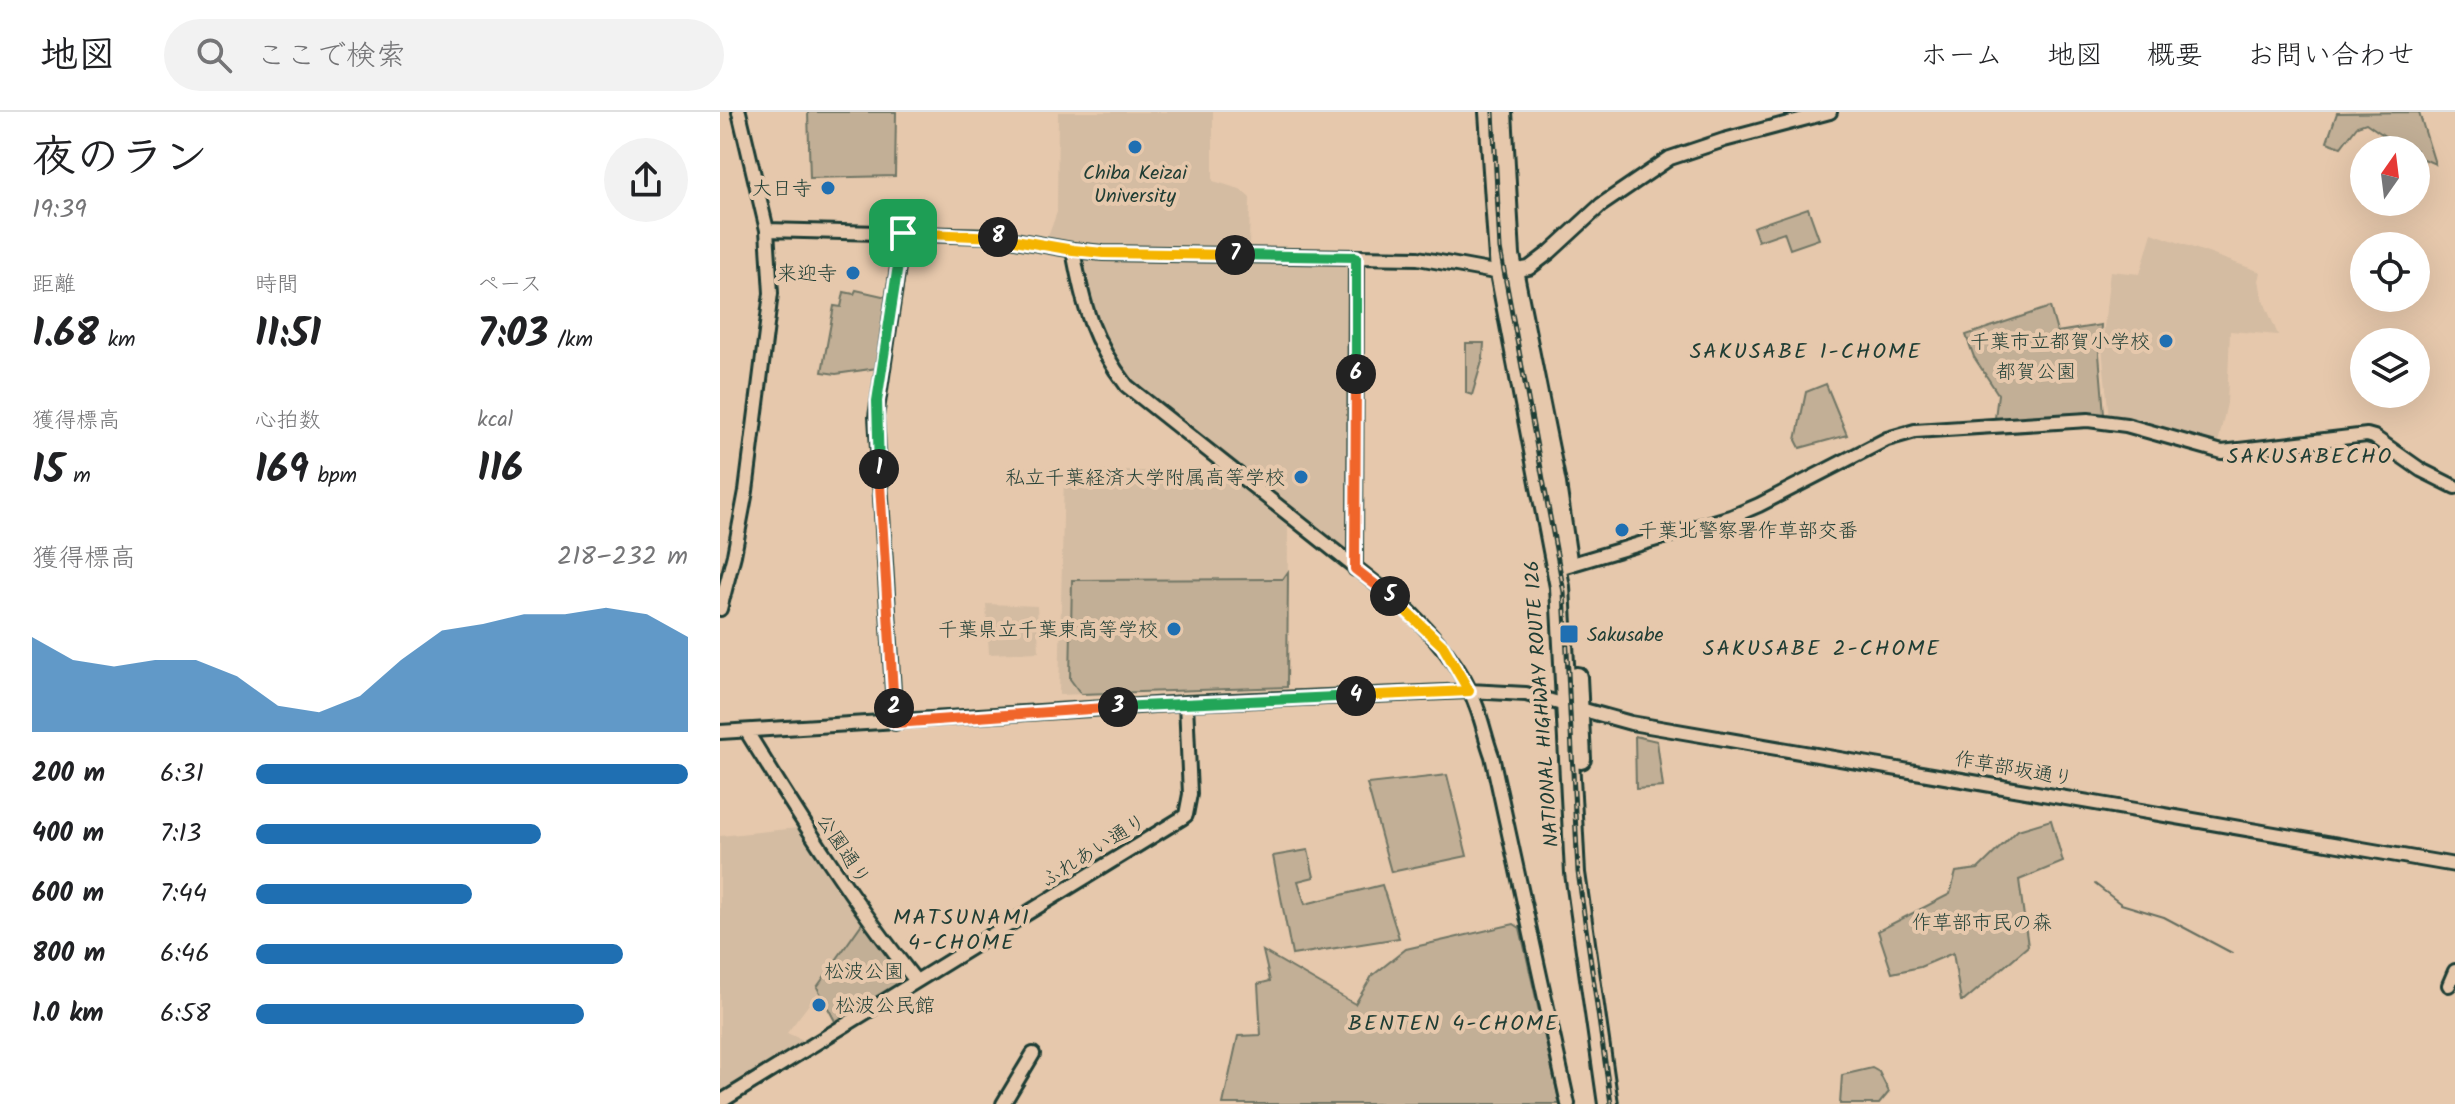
<!DOCTYPE html>
<html lang="ja">
<meta charset="utf-8">
<style>
body{margin:0;font-family:Kalam,"Klee One",sans-serif;background:#f2f2f2;color:#202124;height:100vh;display:flex;flex-direction:column;font-size:30px;white-space:nowrap}
*{box-sizing:border-box;margin:0}
p{font-size:26px;color:#757577}
.icon{flex:none;width:44px;height:44px;fill:none;stroke:currentColor;stroke-width:2;stroke-linecap:round;stroke-linejoin:round}
.map{position:relative;flex:1;overflow:hidden}
.drawer{display:flex;flex-direction:column;background:#fff;width:720px}
.drawer>*{flex:none}
.needle{width:52px;rotate:14deg}
.tools{position:absolute;left:1630px;top:24px;display:grid;gap:16px}
.tools a{display:grid;place-items:center;width:80px;height:80px;border-radius:50%;background:#fff;box-shadow:0 8px 32px #0002;font-size:40px}
.pin{position:absolute;display:grid;place-items:center;width:68px;height:68px;color:#fff;margin:-34px;border-radius:16px;box-shadow:0 4px 12px #0006}
.km{position:absolute;width:40px;height:40px;margin:-20px;border-radius:50%;background:#222;color:#fff;font-size:22px;line-height:40px;text-align:center}
.round{display:grid;place-items:center;flex:none;width:84px;height:84px;border-radius:42px;background:#f2f2f2}
.overview{display:flex;align-items:center;justify-content:space-between;height:136px;padding:0 32px}
h1{font-size:44px;font-weight:800;line-height:60px}
.stats{display:grid;grid-template-columns:repeat(3,1fr);gap:12px;height:136px;padding:8px 32px}
.stats div{display:grid;align-content:center}
.stats b{font-size:40px;font-weight:800}
.stats small{font-size:22px;font-weight:400}
.stats p{font-size:22px}
.chart{height:224px;padding:16px 32px}
.chart p{display:flex;justify-content:space-between}
.chart svg{width:100%;height:144px;margin-top:8px;fill:#1f6fb2;opacity:.7}
ul{padding:0 32px;list-style:none;font-size:26px}
li{display:grid;grid-template-columns:128px 96px 1fr;align-items:center;height:60px}
li i{height:20px;border-radius:10px;background:#1f6fb2}
header{display:flex;align-items:center;gap:48px;box-sizing:border-box;height:112px;padding:0 40px;background:#fff;border-bottom:2px solid #e0e0e0}
header strong{font-size:38px}
nav{display:flex;gap:44px;margin-inline-start:auto;font-size:28px}
.search{width:560px;height:72px;background:#f2f2f2;display:flex;align-items:center;gap:20px;box-sizing:border-box;padding:0 28px;border-radius:44px;color:#757577;font-size:30px}
main{display:flex;flex:1;min-height:0}
.map>svg:first-child{display:block}
.built{fill:#d4bca2}
.green{fill:#c2af96;stroke:#707665;stroke-width:2}
.lines{fill:none;stroke-linecap:round;stroke-linejoin:round}
.stream{stroke:#666e5f;stroke-width:2}
.minor-casing{stroke:#1f3d34;stroke-width:18}
.highway-casing{stroke:#1f3d34;stroke-width:24}
.minor{stroke:#e6c8ac;stroke-width:12}
.highway{stroke:#e6c8ac;stroke-width:18}
.rail-casing{stroke:#1f3d34;stroke-width:5}
.rail{stroke:#e6c8ac;stroke-width:2;stroke-dasharray:6;stroke-linecap:butt}
.split-1-casing{stroke:#fff;stroke-width:16}
.split-2-casing{stroke:#fff;stroke-width:16}
.split-3-casing{stroke:#fff;stroke-width:16}
.split-4-casing{stroke:#fff;stroke-width:16}
.split-5-casing{stroke:#fff;stroke-width:16}
.split-6-casing{stroke:#fff;stroke-width:16}
.split-7-casing{stroke:#fff;stroke-width:16}
.split-8-casing{stroke:#fff;stroke-width:16}
.split-9-casing{stroke:#fff;stroke-width:16}
.split-1{stroke:#22a559;stroke-width:10}
.split-2{stroke:#f0652b;stroke-width:10}
.split-3{stroke:#f0652b;stroke-width:10}
.split-4{stroke:#22a559;stroke-width:10}
.split-5{stroke:#f5b400;stroke-width:10}
.split-6{stroke:#f0652b;stroke-width:10}
.split-7{stroke:#22a559;stroke-width:10}
.split-8{stroke:#f5b400;stroke-width:10}
.split-9{stroke:#f5b400;stroke-width:10}
.poi-dot{fill:#1f6fb2;stroke:#e6c8ac;stroke-width:3}
.labels{text-anchor:middle;stroke-width:8;stroke-linejoin:round;paint-order:stroke}
.poi-label{font-size:20px;fill:#1f3d34;stroke:#e6c8ac;text-anchor:end}
.park-label{font-size:20px;fill:#274339;stroke:#e6c8ac}
.street-label{font-size:20px;fill:#1f3d34;stroke:#e6c8ac}
.neighbourhood-label{font-size:22px;letter-spacing:2px;fill:#1f3d34;stroke:#e6c8ac}
</style>
<header>
<strong>地図</strong>
<div class="search"><svg class="icon" aria-label="search" viewBox="0 0 24 24"><circle cx="10" cy="10" r="6"/><path d="M15 15l6 6"/></svg>ここで検索</div>
<nav><a>ホーム</a><a>地図</a><a>概要</a><a>お問い合わせ</a></nav>
</header>
<main>
<section class="drawer">
<div class="overview"><div><h1>夜のラン</h1><p>19:39</p></div><a class="round"><svg class="icon" aria-label="share" viewBox="0 0 24 24"><path d="M12 15V3M7 8l5-5 5 5M5 13v7h14v-7"/></svg></a></div>
<div class="stats">
<div><p>距離</p><b>1.68<small> km</small></b></div>
<div><p>時間</p><b>11:51</b></div>
<div><p>ペース</p><b>7:03<small> /km</small></b></div>
</div>
<div class="stats">
<div><p>獲得標高</p><b>15<small> m</small></b></div>
<div><p>心拍数</p><b>169<small> bpm</small></b></div>
<div><p>kcal</p><b>116</b></div>
</div>
<div class="chart"><p><span>獲得標高</span>218–232 m</p>
<svg viewBox="0 0 160 44" preserveAspectRatio="none"><path d="M0 44V15L10 22L20 24L30 22L40 22L50 27L60 36L70 38L80 33L90 22L100 13L110 11L120 8L130 8L140 6L150 8L160 15V44z"/></svg>
</div>
<ul>
<li><b>200 m</b>6:31<i style="width:100%"></i></li>
<li><b>400 m</b>7:13<i style="width:66%"></i></li>
<li><b>600 m</b>7:44<i style="width:50%"></i></li>
<li><b>800 m</b>6:46<i style="width:85%"></i></li>
<li><b>1.0 km</b>6:58<i style="width:76%"></i></li>
</ul>
</section>
<div class="map">
<svg width="1735" height="992" viewBox="0 0 1735 992">
<rect width="100%" height="100%" fill="#e6c8ac"/>
<filter id="ink" filterUnits="userSpaceOnUse"><feTurbulence type="fractalNoise" baseFrequency=".0125" numOctaves="2"/><feDisplacementMap in="SourceGraphic" scale="16" xChannelSelector="R" yChannelSelector="G"/><feConvolveMatrix kernelMatrix="1 2 1 2 8 2 1 2 1" color-interpolation-filters="sRGB"/></filter>
<g filter="url(#ink)">
<path class="built" d="M338 0H493V69L520 77 530 86 529 136 372 134 328 125 337 100Z
M1432 121 1541 160 1539 168 1542 185 1558 223 1510 219 1507 291 1497 336 1389 307 1382 235 1390 159 1420 162Z
M358 148 630 152 631 442 414 273 385 232 368 196Z
M344 359H500L568 414 567 575 339 583Z
M266 492 317 494 319 540 269 542Z
M78 716 143 810 97 874 99 879 67 921 85 929 0 982V724Z"/>
<path class="green" d="M88 0H176L175 64 90 66Z
M1699 0 1715 52 1704 47 1702 51 1696 46V38H1685L1646 11 1637 14 1621 35 1607 30 1617 1Z
M1088 96 1099 127 1070 137 1064 120 1038 129 1033 115Z
M136 178 167 185 157 256 116 262 102 260 114 194 121 195 124 180 134 182Z
M1330 195 1337 220 1381 213 1379 242 1384 302 1382 305 1354 301 1279 309 1275 306 1278 282 1254 245 1246 223Z
M746 231H764L763 246 752 283 746 281Z
M1106 272 1127 323 1080 336 1076 328 1086 280Z
M568 460 567 575 361 582 350 567 352 468 563 467Z
M915 624 937 629 943 675 916 677Z
M727 663 747 744 671 760 647 672Z
M1331 708 1343 750 1299 768 1308 834 1244 889H1241L1233 841 1200 855 1172 861 1158 819 1230 782 1236 760 1258 757 1298 718Z
M588 738 594 765 578 769 585 792 662 773 679 826 572 843 553 744Z
M143 810 187 867 116 911 97 875Z
M794 812 800 816 840 992H503L518 924 541 923 538 872 550 869 543 839 635 892 652 864 686 837Z
M1152 956 1159 960 1169 980 1159 992H1120L1122 963Z"/>
<g class="lines">
<path class="stream" d="M1375 772 1401 792 1444 805 1512 841"/>
<g class="minor-casing">
<path id="minor" d="M47 118 272 124 353 138 383 141 698 146 780 161 809 156 830 140 881 93 950 46 1004 28 1110 0
M353 138C363 194 372 228 407 274L684 494C714 524 743 555 757 596 763 612 766 628 772 644L848 992
M842 455 1011 405 1039 393 1167 327 1195 319 1368 308 1406 313 1502 340 1647 323 1654 325 1701 358 1735 375
M635 457 636 145
M0 497 14 443 26 379 51 181 47 118 19 0
M175 611 156 305 183 121
M0 620 466 591 749 579 806 582 911 611 1735 753
M27 620C80 706 133 790 196 869
M1729 873 1735 859
M0 990 462 706 466 703 470 682 466 591
M283 992 313 942"/>
</g>
<g class="highway-casing">
<path id="highway" d="M769 0 780 161 840 475 855 761 888 992
M782 0 790 143 836 372 847 448
M857 565 861 647"/>
</g>
<use href="#minor" class="minor"/>
<use href="#highway" class="highway"/>
<g class="rail-casing">
<path id="rail" d="M773 0 780 137 844 480 858 760 891 992"/>
</g>
<use href="#rail" class="rail"/>
</g>
</g>
<g class="lines" filter="url(#ink)">
<g class="split-1-casing">
<path id="split-1" d="M159 357 157 289 183 121"/>
</g>
<g class="split-2-casing">
<path id="split-2" d="M159 357 174 596"/>
</g>
<g class="split-3-casing">
<path id="split-3" d="M174 596 175 611 398 595"/>
</g>
<g class="split-4-casing">
<path id="split-4" d="M398 595 636 584"/>
</g>
<g class="split-5-casing">
<path id="split-5" d="M636 584 749 579 723 534 670 484"/>
</g>
<g class="split-6-casing">
<path id="split-6" d="M636 262 635 457 670 484"/>
</g>
<g class="split-7-casing">
<path id="split-7" d="M515 143 636 145V262"/>
</g>
<g class="split-8-casing">
<path id="split-8" d="M278 125 353 138 383 141 515 143"/>
</g>
<g class="split-9-casing">
<path id="split-9" d="M183 121 278 125"/>
</g>
<use href="#split-1" class="split-1"/>
<use href="#split-2" class="split-2"/>
<use href="#split-3" class="split-3"/>
<use href="#split-4" class="split-4"/>
<use href="#split-5" class="split-5"/>
<use href="#split-6" class="split-6"/>
<use href="#split-7" class="split-7"/>
<use href="#split-8" class="split-8"/>
<use href="#split-9" class="split-9"/>
</g>
<g class="poi-dot">
<circle cx="415" cy="35" r="8"/>
<circle cx="108" cy="76" r="8"/>
<circle cx="133" cy="161" r="8"/>
<circle cx="1446" cy="229" r="8"/>
<circle cx="581" cy="365" r="8"/>
<circle cx="902" cy="418" r="8"/>
<circle cx="454" cy="517" r="8"/>
<rect x="839" y="512" width="20" height="20" rx="4"/>
<circle cx="99" cy="893" r="8"/>
</g>
<g class="labels">
<g class="poi-label">
<text x="415" y="67" text-anchor="middle">Chiba Keizai<tspan x="415" dy="23">University</tspan></text>
<text x="92" y="83">大日寺</text>
<text x="117" y="168">来迎寺</text>
<text x="1430" y="236">千葉市立都賀小学校</text>
<text x="565" y="372">私立千葉経済大学附属高等学校</text>
<text x="918" y="425" text-anchor="start">千葉北警察署作草部交番</text>
<text x="438" y="524">千葉県立千葉東高等学校</text>
<text x="867" y="529" text-anchor="start">Sakusabe</text>
<text x="115" y="900" text-anchor="start">松波公民館</text>
</g>
<g class="park-label">
<text x="1316" y="266">都賀公園</text>
<text x="1262" y="817">作草部市民の森</text>
<text x="144" y="866">松波公園</text>
</g>
<g class="street-label">
<text transform="translate(821 592) rotate(-94)" y="7">NATIONAL HIGHWAY ROUTE 126</text>
<text transform="translate(1294 656) rotate(10)" y="7">作草部坂通り</text>
<text transform="translate(124 737) rotate(57)" y="7">公園通り</text>
<text transform="translate(373 738) rotate(-32)" y="7">ふれあい通り</text>
</g>
<g class="neighbourhood-label">
<text x="1086" y="246">SAKUSABE 1-CHOME</text>
<text x="1590" y="351">SAKUSABECHO</text>
<text x="1102" y="543">SAKUSABE 2-CHOME</text>
<text x="242" y="812">MATSUNAMI<tspan x="242" dy="25">4-CHOME</tspan></text>
<text x="734" y="918">BENTEN 4-CHOME</text>
</g>
</g>
</svg>
<div class="tools">
<a><svg class="needle" viewBox="-14 -14 28 28"><path d="M0-13l5 13h-10z" fill="#e53935"/><path d="M0 13l5-13h-10z" fill="#757577"/></svg></a>
<a><svg class="icon" aria-label="locate" viewBox="0 0 24 24"><circle cx="12" cy="12" r="6"/><path d="M12 2v4M12 18v4M2 12h4M18 12h4"/></svg></a>
<a><svg class="icon" aria-label="layers" viewBox="0 0 24 24"><path d="M12 4l9 5-9 5-9-5zM3 14l9 5 9-5"/></svg></a>
</div>
<div class="pin" style="left:183px;top:121px;background:#1e9e55"><svg class="icon" aria-label="arrive" viewBox="0 0 24 24"><path d="M6 21V4h12l-3 4 3 4H6"/></svg></div>
<b class="km" style="left:159px;top:357px">1</b>
<b class="km" style="left:174px;top:596px">2</b>
<b class="km" style="left:398px;top:595px">3</b>
<b class="km" style="left:636px;top:584px">4</b>
<b class="km" style="left:670px;top:484px">5</b>
<b class="km" style="left:636px;top:262px">6</b>
<b class="km" style="left:515px;top:143px">7</b>
<b class="km" style="left:278px;top:125px">8</b>
</div>
</main>
